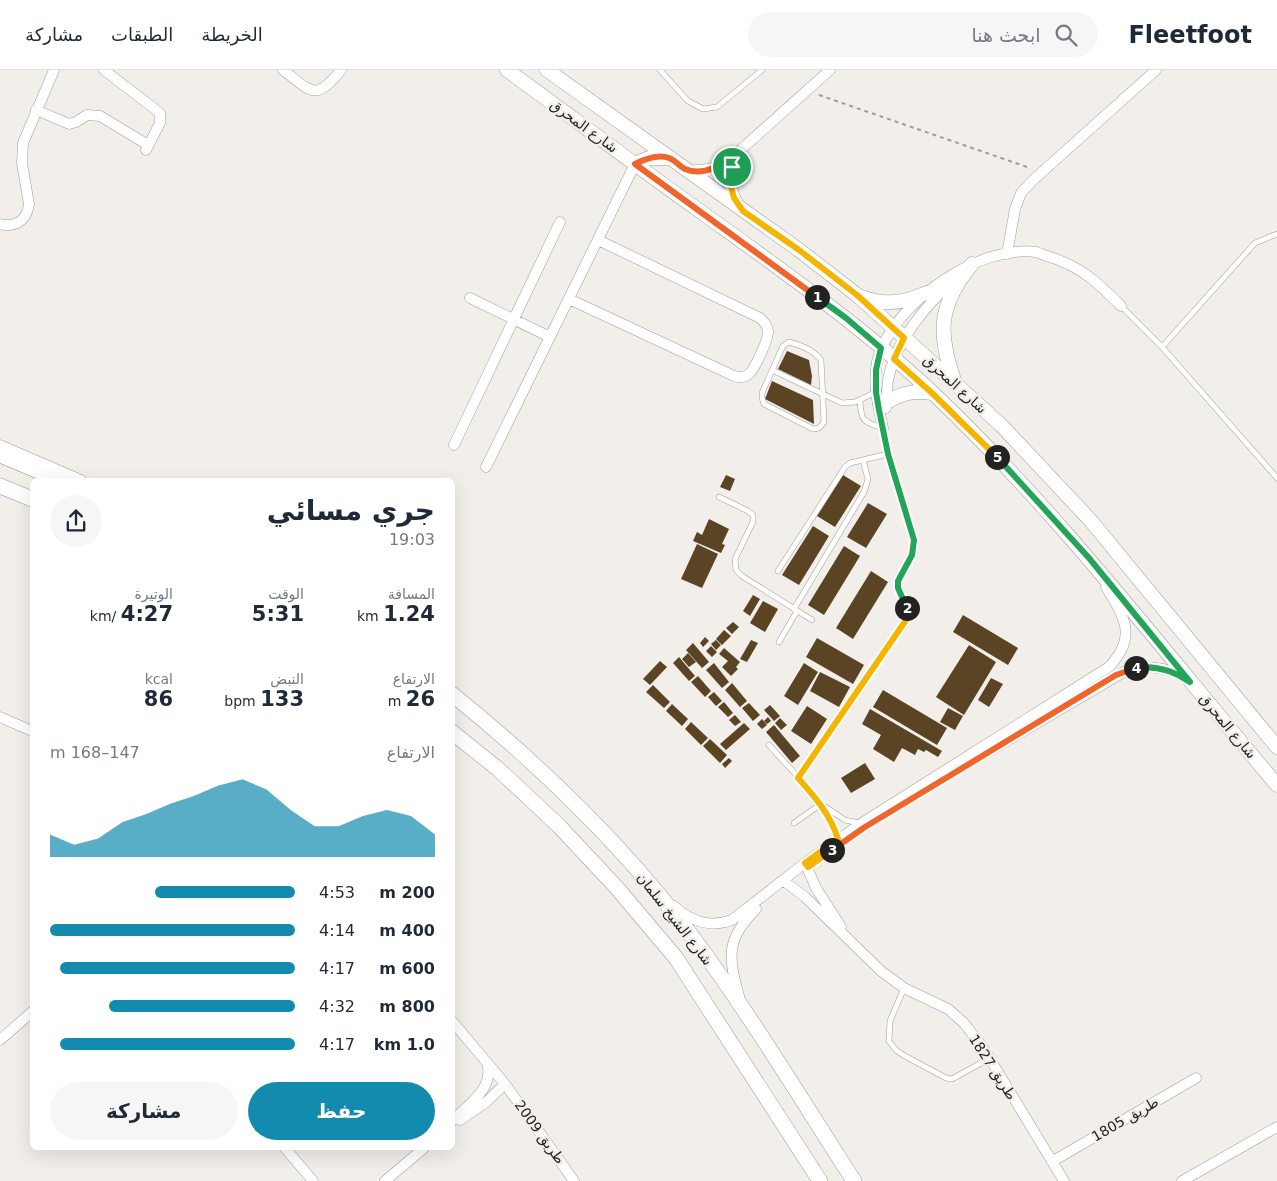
<!DOCTYPE html>
<html lang="ar">
<meta charset="utf-8">
<style>
body{margin:0;font-family:"DejaVu Sans",Cairo,sans-serif;background:#f6f6f7;color:#1f2937;direction:rtl;height:100vh;display:flex;flex-direction:column;font-size:19px;white-space:nowrap}
*{box-sizing:border-box;margin:0}
p{font-size:16px;color:#747a83}
.icon{flex:none;width:28px;height:28px;fill:none;stroke:currentColor;stroke-width:2;stroke-linecap:round;stroke-linejoin:round}
.map{position:relative;flex:1;overflow:hidden;direction:ltr}
.side{position:absolute;left:30px;top:408px;width:425px;height:672px;display:flex;flex-direction:column;background:#fff;border-radius:8px;box-shadow:0 5px 20px #0002;direction:rtl}
.side>*{flex:none}
.pin{position:absolute;display:grid;place-items:center;width:42px;height:42px;color:#fff;margin:-21px;border:2px solid #fff;border-radius:50%;box-shadow:0 1px 5px #0007}
.km{position:absolute;width:25px;height:25px;margin:-12px;border-radius:50%;background:#222;color:#fff;font-size:14px;line-height:25px;text-align:center}
.round{display:grid;place-items:center;flex:none;width:52px;height:52px;border-radius:26px;background:#f6f6f7}
.headline{display:flex;align-items:center;justify-content:space-between;height:85px;padding:0 20px}
h1{font-size:28px;font-weight:600;line-height:38px}
.metrics{display:grid;grid-template-columns:repeat(3,1fr);gap:8px;height:85px;padding:5px 20px}
.metrics div{display:grid;align-content:center}
.metrics b{font-size:21px;font-weight:600}
.metrics small{font-size:14px;font-weight:400}
.metrics p{font-size:14px}
.chart{height:140px;padding:10px 20px}
.chart p{display:flex;justify-content:space-between}
.chart svg{width:100%;height:90px;margin-top:5px;fill:#138bae;opacity:.7}
.button{display:flex;gap:10px;margin-top:auto;padding:10px 20px}
.button a{flex:1;height:58px;border-radius:30px;background:#138bae;color:#fff;font-size:20px;font-weight:600;line-height:58px;text-align:center}
.button a+a{background:#f6f6f7;color:#1f2937}
ul{padding:0 20px;list-style:none;font-size:16px}
li{display:grid;grid-template-columns:80px 60px 1fr;align-items:center;height:38px}
li i{height:12px;border-radius:6px;background:#138bae}
header{display:flex;align-items:center;gap:30px;box-sizing:border-box;height:70px;padding:0 25px;background:#fff;border-bottom:1px solid #e0e1e3}
header strong{font-size:24px}
nav{display:flex;gap:28px;margin-inline-start:auto;font-size:18px}
.search{width:350px;height:45px;background:#f6f6f7;display:flex;align-items:center;gap:12px;box-sizing:border-box;padding:0 18px;border-radius:28px;color:#747a83;font-size:19px}
.map>svg:first-child{display:block}
.building{fill:#5b4423}
.lines{fill:none;stroke-linecap:round;stroke-linejoin:round}
.service-casing{stroke:#a09d99;stroke-width:6}
.minor-casing{stroke:#a09d99;stroke-width:11}
.secondary-casing{stroke:#a09d99;stroke-width:15}
.primary-casing{stroke:#a09d99;stroke-width:16}
.path{stroke:#9e9c99;stroke-width:2;stroke-dasharray:4 4;stroke-linecap:butt}
.service{stroke:#fff;stroke-width:5}
.minor{stroke:#fff;stroke-width:10}
.secondary{stroke:#fff;stroke-width:14}
.primary{stroke:#fff;stroke-width:15}
.split-1-casing{stroke:#fff;stroke-width:10}
.split-2-casing{stroke:#fff;stroke-width:10}
.split-3-casing{stroke:#fff;stroke-width:10}
.split-4-casing{stroke:#fff;stroke-width:10}
.split-5-casing{stroke:#fff;stroke-width:10}
.split-6-casing{stroke:#fff;stroke-width:10}
.split-1{stroke:#f0652b;stroke-width:6}
.split-2{stroke:#22a559;stroke-width:6}
.split-3{stroke:#f5b400;stroke-width:6}
.split-4{stroke:#f0652b;stroke-width:6}
.split-5{stroke:#22a559;stroke-width:6}
.split-6{stroke:#f5b400;stroke-width:6}
.labels{text-anchor:middle;stroke-width:5;stroke-linejoin:round;paint-order:stroke}
.street-label{font-size:14px;fill:#242322;stroke:#f2efeb}
</style>
<header>
<strong>Fleetfoot</strong>
<div class="search"><svg class="icon" aria-label="search" viewBox="0 0 24 24"><circle cx="10" cy="10" r="6"/><path d="M15 15l6 6"/></svg>ابحث هنا</div>
<nav><a>الخريطة</a><a>الطبقات</a><a>مشاركة</a></nav>
</header>
<div class="map">
<svg width="1277" height="1111" viewBox="0 0 1277 1111">
<rect width="100%" height="100%" fill="#f2efeb"/>
<path class="building" d="M787 281 809 290 812 306 811 315 778 299Z
M772 311 813 330 814 354 765 329Z
M726 405 735 409 730 421 720 417Z
M843 405 861 416 835 457 817 446Z
M868 433 887 444 866 478 847 467Z
M709 449 729 459 722 474 725 475 721 483 693 471 697 462 702 465Z
M813 456 829 466 799 515 782 505Z
M697 474 718 484 702 518 681 509Z
M844 476 860 486 824 545 808 535Z
M871 501 888 512 853 569 836 558Z
M753 525 760 529 750 546 743 541Z
M763 531 778 539 765 562 750 553Z
M963 545 1018 578 1008 595 953 562Z
M733 552 739 557 732 564 726 558Z
M724 560 731 566 722 575 716 569Z
M705 567 709 571 703 577 700 573Z
M817 568 864 595 853 614 806 587Z
M716 570 721 575 716 580 711 574Z
M751 570 758 573 747 592 740 589Z
M693 573 709 592 702 598 686 580Z
M969 575 996 592 964 645 936 627Z
M711 576 717 582 712 587 706 581Z
M724 578 740 592 736 597 738 599 731 606 722 597 728 591 719 584Z
M688 583 696 592 689 597 682 589Z
M679 587 695 606 689 611 673 593Z
M660 591 667 597 650 615 643 609Z
M714 593 729 612 722 618 706 600Z
M804 593 818 602 798 635 784 626Z
M820 602 850 617 839 637 810 621Z
M698 606 711 621 705 627 691 612Z
M991 608 1003 614 989 637 978 630Z
M732 613 747 631 740 637 725 620Z
M653 615 670 632 664 638 646 622Z
M883 620 947 658 937 675 873 637Z
M714 622 722 631 716 636 708 627Z
M724 632 733 643 728 647 718 637Z
M749 633 760 645 753 651 742 638Z
M672 634 688 649 682 656 666 641Z
M770 635 780 646 774 651 764 640Z
M807 636 827 649 811 674 791 661Z
M948 638 963 646 955 660 940 652Z
M870 639 942 681 938 687 926 680 924 682 918 679 915 685 902 678 894 692 873 679 881 665 862 654Z
M735 645 741 652 735 656 729 650Z
M768 647 771 651 767 654 764 651Z
M780 648 787 655 781 660 775 653Z
M762 649 767 655 762 659 757 654Z
M691 652 708 668 701 675 685 659Z
M744 653 750 659 726 680 720 674Z
M774 655 800 686 792 693 766 662Z
M710 669 727 685 720 693 703 676Z
M729 688 732 691 725 698 722 694Z
M865 693 875 709 851 723 841 708Z"/>
<g class="lines">
<g class="service-casing">
<path id="service" d="M660 0 688 31 703 39 717 37 762 0
M1121 236 1162 277 1277 408
M789 272C800 275 814 280 821 290L824 352 819 358 813 359 764 334 762 328V323L783 276Z
M1162 277 1255 173 1277 164
M772 300 842 333 855 332 876 322
M719 427 748 441 753 445V452L735 489 736 500 742 506 812 550
M778 501 845 397 850 393 888 384
M794 539 864 422 868 409 863 390
M779 572 797 541
M769 675C794 704 827 732 838 769
M798 709 906 549C910 531 895 526 898 511 902 495 913 491 914 471L888 384 883 358C864 352 861 352 860 331
M824 736 845 750 859 753
M794 753 821 734
M904 918 890 951 889 971 896 980 903 985 946 1008 952 1009 990 988"/>
</g>
<g class="minor-casing">
<path id="minor" d="M104 0 160 43V53L146 80
M283 0C312 22 315 32 341 0
M36 40 69 54 76 52 87 45 100 46 148 75
M736 85C729 103 729 119 739 135
M688 100C703 101 713 99 727 92L830 0
M0 154C16 158 27 150 29 134L22 93 23 73 54 0
M1007 184 1015 139 1021 123 1032 111 1156 0
M470 228 550 267
M569 229 734 306C739 308 744 308 749 304 754 300 769 269 768 261 768 256 764 252 760 248L598 170
M886 338C887 329 887 319 888 310 896 269 927 235 956 207
M883 358C877 333 870 302 882 277 905 227 980 175 1036 182 1040 183 1045 186 1050 187 1082 197 1098 213 1121 236
M0 375 81 410
M454 375 560 152
M486 397 635 94
M0 647 32 661
M959 699 1124 602C1145 595 1167 596 1185 608
M805 793 816 818 841 857
M784 811 805 827 881 901 904 918 948 939 964 953 984 979 1064 1111
M674 836C692 852 710 858 732 850L805 793 862 753 1109 597C1138 566 1124 547 1106 517
M739 926C728 886 726 869 756 839
M452 951 505 1014 574 1111
M0 970 32 942
M460 1050 485 1033 505 1014
M452 1051C468 1035 495 1018 487 993
M285 1078 313 1111
M1053 1091 1196 1008
M385 1111 424 1078
M1182 1111 1277 1057"/>
</g>
<g class="secondary-casing">
<path id="secondary" d="M507 0C573 48 638 97 704 144 783 201 863 257 934 324 1060 444 1165 583 1277 715
M547 0 799 180 857 225 1001 355 1091 451 1277 677
M635 94 649 88H669
M862 227C884 236 905 233 926 223
M955 313C938 264 937 236 972 194
M887 332C902 323 915 320 932 323"/>
</g>
<g class="primary-casing">
<path id="primary" d="M0 385 60 410
M0 416 32 429
M452 624C541 696 622 774 691 865 750 944 801 1029 854 1111
M452 662 498 699 559 756 617 818 676 888 820 1111"/>
</g>
<path class="path" d="M819 25 1030 98"/>
<use href="#service" class="service"/>
<use href="#minor" class="minor"/>
<use href="#secondary" class="secondary"/>
<use href="#primary" class="primary"/>
</g>
<g class="lines">
<g class="split-1-casing">
<path id="split-1" d="M732 97 738 82C725 94 704 107 685 99 679 96 675 90 669 88 658 84 645 89 635 94L817 227"/>
</g>
<g class="split-2-casing">
<path id="split-2" d="M817 227 846 248 881 278 876 300V322L879 340 888 384 914 470 912 485 898 511V518L907 538"/>
</g>
<g class="split-3-casing">
<path id="split-3" d="M832 780 808 797 805 793 838 769C830 744 815 727 798 708L906 550 907 538"/>
</g>
<g class="split-4-casing">
<path id="split-4" d="M832 780 865 757 1116 605 1136 598"/>
</g>
<g class="split-5-casing">
<path id="split-5" d="M997 387 1089 488 1190 612C1174 601 1156 595 1136 598"/>
</g>
<g class="split-6-casing">
<path id="split-6" d="M732 97 730 113 734 128 743 141 799 180 857 225 904 268 894 289 932 323 997 387"/>
</g>
<use href="#split-1" class="split-1"/>
<use href="#split-2" class="split-2"/>
<use href="#split-3" class="split-3"/>
<use href="#split-4" class="split-4"/>
<use href="#split-5" class="split-5"/>
<use href="#split-6" class="split-6"/>
</g>
<g class="labels">
<g class="street-label">
<text transform="translate(584 56) rotate(36)" y="5">شارع المحرق</text>
<text transform="translate(955 314) rotate(42)" y="5">شارع المحرق</text>
<text transform="translate(1228 656) rotate(50)" y="5">شارع المحرق</text>
<text transform="translate(675 849) rotate(52)" y="5">شارع الشيخ سلمان</text>
<text transform="translate(993 997) rotate(57)" y="5">طريق 1827</text>
<text transform="translate(1125 1049) rotate(-30)" y="5">طريق 1805</text>
<text transform="translate(540 1062) rotate(54)" y="5">طريق 2009</text>
</g>
</g>
</svg>
<div class="pin" style="left:732px;top:97px;background:#1e9e55"><svg class="icon" aria-label="arrive" viewBox="0 0 24 24"><path d="M6 21V4h12l-3 4 3 4H6"/></svg></div>
<b class="km" style="left:817px;top:227px">1</b>
<b class="km" style="left:907px;top:538px">2</b>
<b class="km" style="left:832px;top:780px">3</b>
<b class="km" style="left:1136px;top:598px">4</b>
<b class="km" style="left:997px;top:387px">5</b>
<section class="side">
<div class="headline"><div><h1>جري مسائي</h1><p>19:03</p></div><a class="round"><svg class="icon" aria-label="share" viewBox="0 0 24 24"><path d="M12 15V3M7 8l5-5 5 5M5 13v7h14v-7"/></svg></a></div>
<div class="metrics">
<div><p>المسافة</p><b>1.24<small> km</small></b></div>
<div><p>الوقت</p><b>5:31</b></div>
<div><p>الوتيرة</p><b>4:27<small> /km</small></b></div>
</div>
<div class="metrics">
<div><p>الارتفاع</p><b>26<small> m</small></b></div>
<div><p>النبض</p><b>133<small> bpm</small></b></div>
<div><p>kcal</p><b>86</b></div>
</div>
<div class="chart"><p><span>الارتفاع</span>147–168 m</p>
<svg viewBox="0 0 160 44" preserveAspectRatio="none"><path d="M0 44V33L10 38L20 35L30 27L40 23L50 18L60 14L70 9L80 6L90 11L100 21L110 29L120 29L130 24L140 21L150 24L160 33V44z"/></svg>
</div>
<ul>
<li><b>200 m</b>4:53<i style="width:57%"></i></li>
<li><b>400 m</b>4:14<i style="width:100%"></i></li>
<li><b>600 m</b>4:17<i style="width:96%"></i></li>
<li><b>800 m</b>4:32<i style="width:76%"></i></li>
<li><b>1.0 km</b>4:17<i style="width:96%"></i></li>
</ul>
<div class="button"><a>حفظ</a><a>مشاركة</a></div>
</section>
</div>
